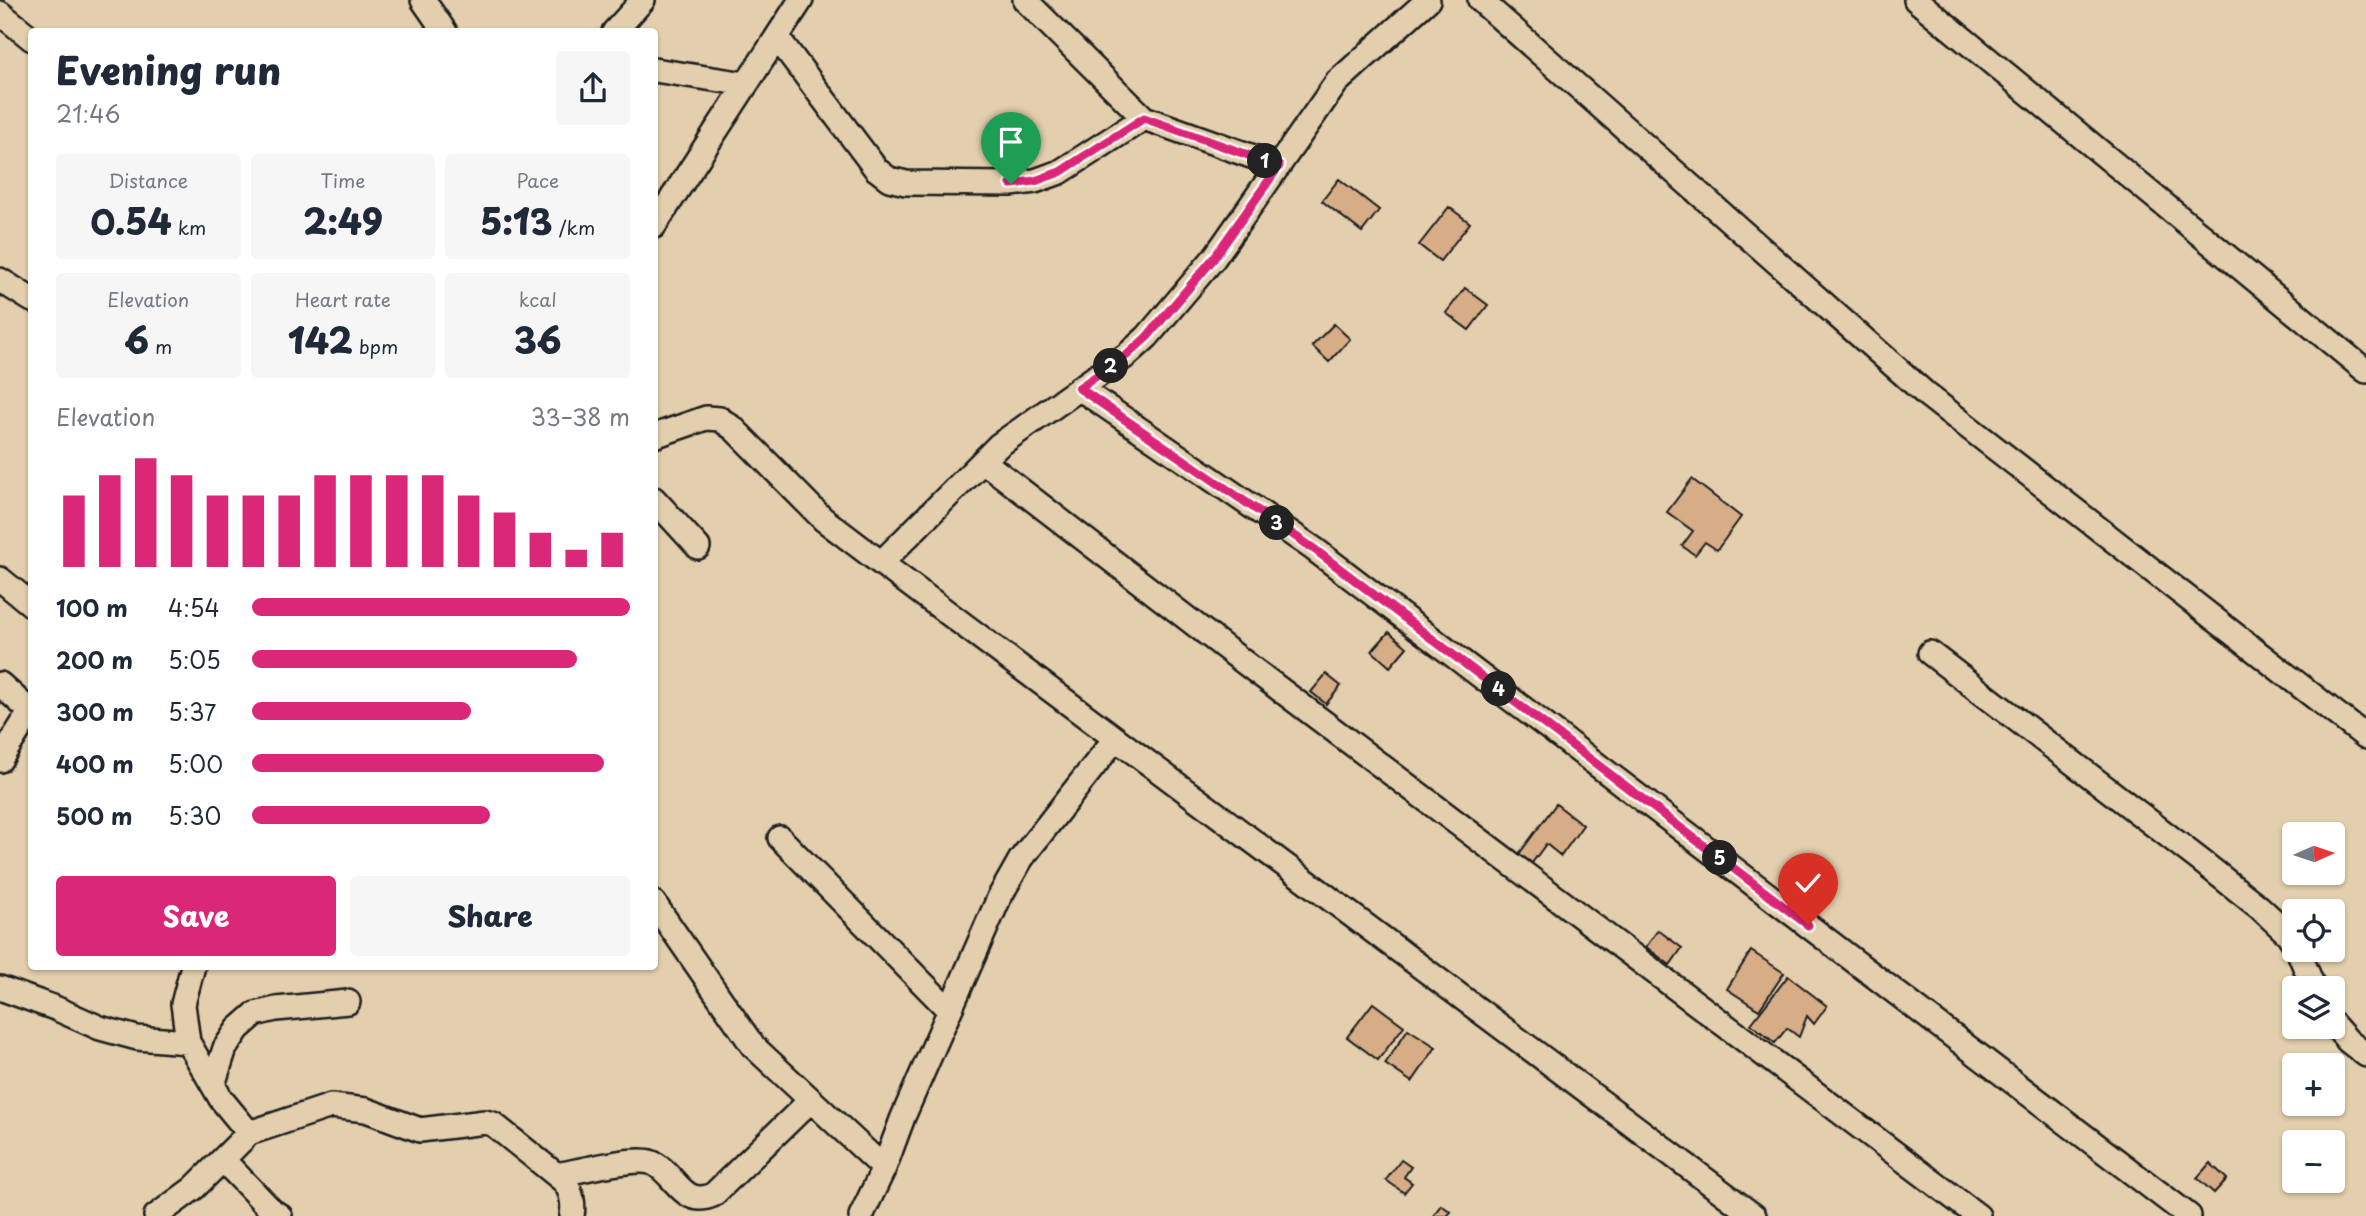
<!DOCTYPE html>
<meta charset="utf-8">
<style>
body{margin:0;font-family:"Playpen Sans",sans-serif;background:#f6f6f7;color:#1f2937;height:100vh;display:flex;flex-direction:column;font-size:26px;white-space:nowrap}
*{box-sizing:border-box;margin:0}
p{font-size:23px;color:#747a83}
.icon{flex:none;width:38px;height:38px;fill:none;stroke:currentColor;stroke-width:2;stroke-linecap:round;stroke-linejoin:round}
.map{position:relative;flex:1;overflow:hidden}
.drawer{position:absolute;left:28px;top:28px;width:630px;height:942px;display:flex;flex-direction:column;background:#fff;border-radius:7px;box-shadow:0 2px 5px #0004}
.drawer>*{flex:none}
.needle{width:46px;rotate:87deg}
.tools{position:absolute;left:2282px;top:822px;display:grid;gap:14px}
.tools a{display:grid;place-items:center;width:63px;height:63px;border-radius:7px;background:#fff;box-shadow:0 2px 5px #0004;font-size:35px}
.pin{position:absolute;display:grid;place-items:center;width:60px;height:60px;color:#fff;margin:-72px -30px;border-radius:50% 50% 50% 0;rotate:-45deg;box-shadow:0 0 7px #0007}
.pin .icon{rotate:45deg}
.km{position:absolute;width:35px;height:35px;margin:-18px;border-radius:50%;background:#222;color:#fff;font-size:19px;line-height:35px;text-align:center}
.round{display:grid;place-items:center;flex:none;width:74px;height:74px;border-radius:7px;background:#f6f6f7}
.headline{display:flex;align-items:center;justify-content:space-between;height:119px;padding:0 28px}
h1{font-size:38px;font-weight:800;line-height:52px}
.metrics{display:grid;grid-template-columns:repeat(3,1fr);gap:10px;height:119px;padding:7px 28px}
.metrics div{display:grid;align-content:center;border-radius:7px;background:#f6f6f7;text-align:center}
.metrics b{font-size:35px;font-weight:800}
.metrics small{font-size:19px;font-weight:400}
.metrics p{font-size:19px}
.chart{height:196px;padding:14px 28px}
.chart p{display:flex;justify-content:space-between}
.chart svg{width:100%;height:126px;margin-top:7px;stroke:#db2777;stroke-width:6}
.cta{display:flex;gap:14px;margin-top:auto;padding:14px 28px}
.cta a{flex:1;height:80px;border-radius:7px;background:#db2777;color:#fff;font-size:28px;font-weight:800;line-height:80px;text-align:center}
.cta a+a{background:#f6f6f7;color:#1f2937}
ul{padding:0 28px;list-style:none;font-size:23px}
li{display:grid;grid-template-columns:112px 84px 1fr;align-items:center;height:52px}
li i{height:18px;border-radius:9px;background:#db2777}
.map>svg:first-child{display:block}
.building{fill:#d6ad87;stroke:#1c1c1c;stroke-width:2}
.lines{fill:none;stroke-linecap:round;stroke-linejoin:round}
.minor-casing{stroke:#1c1c1c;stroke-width:28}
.minor{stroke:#e3cfad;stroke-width:23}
.route-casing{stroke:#fff;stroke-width:14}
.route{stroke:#db2777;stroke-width:9}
</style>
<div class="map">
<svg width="2366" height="1216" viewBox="0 0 2366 1216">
<rect width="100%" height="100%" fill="#e3cfad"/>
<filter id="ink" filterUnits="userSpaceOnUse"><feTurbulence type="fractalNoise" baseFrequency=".0143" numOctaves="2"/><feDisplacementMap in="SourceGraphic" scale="14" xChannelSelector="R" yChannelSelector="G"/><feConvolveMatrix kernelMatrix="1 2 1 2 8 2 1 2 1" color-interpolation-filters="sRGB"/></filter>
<g filter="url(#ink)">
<path class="building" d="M1339 179 1379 210 1362 232 1322 201Z
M1449 207 1470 223 1440 261 1419 245Z
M1465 288 1488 305 1469 330 1446 313Z
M1334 324 1350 339 1329 362 1312 346Z
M1692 479 1741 517 1717 550 1705 542 1695 555 1682 546 1693 531 1667 512Z
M1389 632 1407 647 1390 667 1372 651Z
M1326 674 1341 686 1326 704 1311 692Z
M1556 804 1583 825 1561 856 1546 844 1532 863 1519 854Z
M1658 930 1682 948 1670 965 1646 947Z
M1751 951 1784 973 1759 1010 1727 989Z
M1788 976 1827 1006 1814 1024 1807 1016 1799 1037 1787 1028 1775 1043 1751 1024Z
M1373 1003 1404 1026 1378 1060 1347 1037Z
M1408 1029 1436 1047 1412 1082 1385 1064Z
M1401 1160 1411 1167 1404 1177 1412 1183 1404 1193 1386 1180Z
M2210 1163 2227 1179 2214 1193 2197 1178Z
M1441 1205 1451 1212 1447 1216H1433Z"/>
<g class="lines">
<g class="minor-casing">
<path id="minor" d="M423 0 445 32
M1025 0 1144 118
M1480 0 1927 395 2366 737
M1916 0 2366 371
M0 13 32 39
M614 32 643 0
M777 37 876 169 889 179 906 183 1011 184 1035 181 1060 172 1144 118 1279 166
M654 70 746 84
M654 226 801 0
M0 280 32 300
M1079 388 1314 549 2189 1216
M654 436 706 418 720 419 734 429 823 519 881 563 999 445 1127 355 1147 337 1214 258 1337 82 1428 0
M983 461 1241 660 1978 1216
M654 499 698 547
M881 563 1754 1216
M0 579 32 605
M1930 653 2201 861 2259 907 2288 934 2294 943
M0 684 30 711
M0 760 32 709
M780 838 949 1010
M654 903 753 1046 884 1168
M2298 950 2314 989
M0 988 55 1008 100 1028 137 1038 188 1042
M2333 1024 2348 1041 2366 1055
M213 1085 225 1048 238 1029 255 1014 276 1009 348 1002
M249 1133 331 1106 366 1110 420 1130 485 1122 493 1124 565 1182C572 1194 574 1203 572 1216
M223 1160 271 1210 280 1216
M557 1175C578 1171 632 1157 650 1162 675 1170 681 1209 713 1195L811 1100
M156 1216 194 1188 249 1133 221 1099 188 1042 183 1004 193 966
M861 1216 884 1168 903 1117 999 898 1021 859 1115 739"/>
</g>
<use href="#minor" class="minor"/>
</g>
</g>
<g class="lines" filter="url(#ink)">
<g class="route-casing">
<path id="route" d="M1011 184 1035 181 1060 172 1144 118 1279 166 1214 258 1147 337 1127 355 1079 388 1314 549 1808 925"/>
</g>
<use href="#route" class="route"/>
</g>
</svg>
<div class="tools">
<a><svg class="needle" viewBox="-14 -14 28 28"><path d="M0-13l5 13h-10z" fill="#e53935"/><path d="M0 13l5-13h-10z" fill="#747a83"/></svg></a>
<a><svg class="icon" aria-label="locate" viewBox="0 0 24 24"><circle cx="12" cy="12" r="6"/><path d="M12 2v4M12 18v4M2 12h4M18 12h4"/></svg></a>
<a><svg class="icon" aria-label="layers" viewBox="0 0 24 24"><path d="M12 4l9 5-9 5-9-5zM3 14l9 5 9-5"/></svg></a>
<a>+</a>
<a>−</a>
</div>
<div class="pin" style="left:1011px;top:184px;background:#1e9e55"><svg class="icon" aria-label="arrive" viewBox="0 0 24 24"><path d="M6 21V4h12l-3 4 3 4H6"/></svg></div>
<div class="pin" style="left:1808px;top:925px;background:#d93025"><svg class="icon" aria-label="check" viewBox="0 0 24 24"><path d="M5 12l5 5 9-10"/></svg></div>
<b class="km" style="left:1265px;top:161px">1</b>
<b class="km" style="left:1111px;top:366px">2</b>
<b class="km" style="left:1277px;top:523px">3</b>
<b class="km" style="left:1499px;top:689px">4</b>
<b class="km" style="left:1720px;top:858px">5</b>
<section class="drawer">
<div class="headline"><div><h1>Evening run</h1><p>21:46</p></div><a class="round"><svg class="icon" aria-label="share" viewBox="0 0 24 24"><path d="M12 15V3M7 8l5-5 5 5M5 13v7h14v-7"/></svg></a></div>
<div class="metrics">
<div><p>Distance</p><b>0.54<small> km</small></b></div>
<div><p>Time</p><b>2:49</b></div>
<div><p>Pace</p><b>5:13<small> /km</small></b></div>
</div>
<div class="metrics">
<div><p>Elevation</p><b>6<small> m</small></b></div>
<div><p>Heart rate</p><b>142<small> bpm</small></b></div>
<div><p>kcal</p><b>36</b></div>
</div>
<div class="chart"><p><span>Elevation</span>33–38 m</p>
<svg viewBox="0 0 160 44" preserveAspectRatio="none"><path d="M5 44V19M15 44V12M25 44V6M35 44V12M45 44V19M55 44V19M65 44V19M75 44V12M85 44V12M95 44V12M105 44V12M115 44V19M125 44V25M135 44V32M145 44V38M155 44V32"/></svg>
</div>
<ul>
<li><b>100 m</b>4:54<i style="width:100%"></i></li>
<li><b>200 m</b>5:05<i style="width:86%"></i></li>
<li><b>300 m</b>5:37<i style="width:58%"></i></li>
<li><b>400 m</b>5:00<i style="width:93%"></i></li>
<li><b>500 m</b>5:30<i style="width:63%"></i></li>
</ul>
<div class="cta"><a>Save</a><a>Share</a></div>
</section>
</div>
